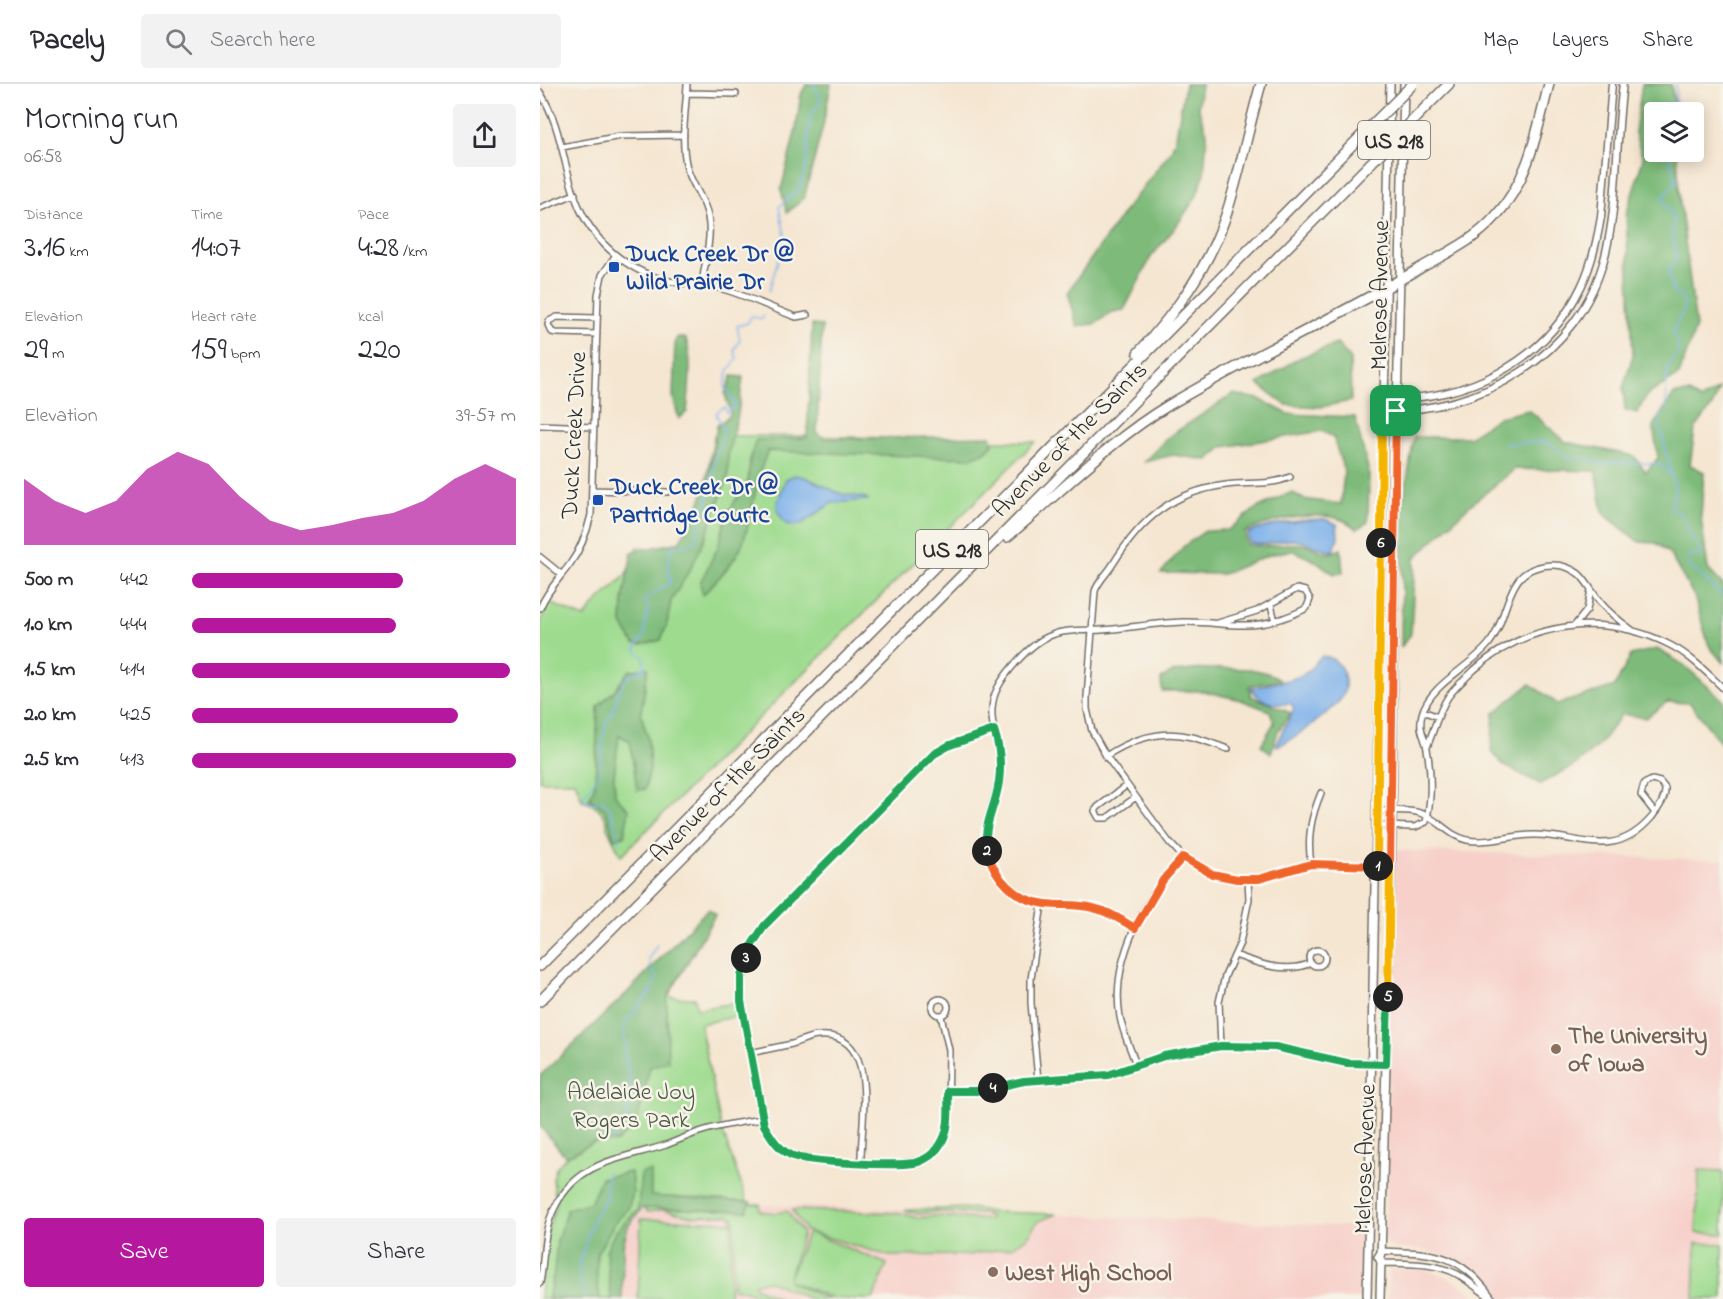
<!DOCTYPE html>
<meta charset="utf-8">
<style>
body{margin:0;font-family:"Indie Flower",sans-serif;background:#f2f2f3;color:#2b2b33;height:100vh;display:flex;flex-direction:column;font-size:22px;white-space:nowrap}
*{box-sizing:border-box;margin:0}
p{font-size:20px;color:#7c7c81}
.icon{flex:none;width:33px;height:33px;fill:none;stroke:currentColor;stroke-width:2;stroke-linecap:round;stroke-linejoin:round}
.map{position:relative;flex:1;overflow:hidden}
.drawer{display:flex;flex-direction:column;background:#fff;width:540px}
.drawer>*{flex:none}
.tools{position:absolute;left:1104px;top:18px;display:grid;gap:12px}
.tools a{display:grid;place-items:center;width:60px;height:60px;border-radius:6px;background:#fff;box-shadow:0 3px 15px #0003;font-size:30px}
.pin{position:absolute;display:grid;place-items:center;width:51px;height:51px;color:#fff;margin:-26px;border-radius:12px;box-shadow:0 3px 9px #0006}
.km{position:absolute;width:30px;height:30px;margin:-15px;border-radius:50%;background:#222;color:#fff;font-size:16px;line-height:30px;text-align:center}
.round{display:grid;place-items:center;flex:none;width:63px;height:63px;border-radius:6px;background:#f2f2f3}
.headline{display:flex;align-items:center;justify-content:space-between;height:102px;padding:0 24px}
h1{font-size:33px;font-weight:600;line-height:45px}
.stats{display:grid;grid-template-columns:repeat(3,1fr);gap:9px;height:102px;padding:6px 24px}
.stats div{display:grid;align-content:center}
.stats b{font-size:30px;font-weight:600}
.stats small{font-size:16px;font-weight:400}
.stats p{font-size:16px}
.chart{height:168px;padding:12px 24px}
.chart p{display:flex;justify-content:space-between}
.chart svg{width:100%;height:108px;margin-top:6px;fill:#b5179e;opacity:.7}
.action{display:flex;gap:12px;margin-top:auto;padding:12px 24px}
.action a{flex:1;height:69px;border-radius:6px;background:#b5179e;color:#fff;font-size:24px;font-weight:600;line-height:69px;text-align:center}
.action a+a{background:#f2f2f3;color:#2b2b33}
ul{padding:0 24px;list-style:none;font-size:20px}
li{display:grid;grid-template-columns:96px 72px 1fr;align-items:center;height:45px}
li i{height:15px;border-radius:8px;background:#b5179e}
header{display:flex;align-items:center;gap:36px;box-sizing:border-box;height:84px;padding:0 30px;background:#fff;border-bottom:2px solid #e1e1e2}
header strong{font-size:28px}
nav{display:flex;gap:33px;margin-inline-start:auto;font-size:21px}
.search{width:420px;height:54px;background:#f2f2f3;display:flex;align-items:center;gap:15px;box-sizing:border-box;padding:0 21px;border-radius:6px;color:#7c7c81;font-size:22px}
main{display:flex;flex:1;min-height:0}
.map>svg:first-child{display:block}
.built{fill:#f7d0ca}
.green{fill:#9edb8f;stroke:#64835d;stroke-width:1.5}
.forest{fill:#7ebb7a;stroke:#547352;stroke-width:1.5}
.water{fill:#7db1eb;stroke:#546e8b;stroke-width:1.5}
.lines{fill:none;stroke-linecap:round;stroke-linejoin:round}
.stream{stroke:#7db1eb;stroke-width:1.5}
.minor-casing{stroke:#726c65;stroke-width:8}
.tertiary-casing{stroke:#726c65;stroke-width:9}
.secondary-casing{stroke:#726c65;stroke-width:10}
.motorway-casing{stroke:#726c65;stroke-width:12}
.minor{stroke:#fff;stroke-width:5}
.tertiary{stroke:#fff;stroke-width:6}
.secondary{stroke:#fff;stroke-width:7}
.motorway{stroke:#fff;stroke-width:9}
.motorway-bridge-casing{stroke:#726c65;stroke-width:12;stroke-linecap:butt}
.motorway-bridge{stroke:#fff;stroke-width:9}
.split-1-casing{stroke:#fff;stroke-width:12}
.split-2-casing{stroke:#fff;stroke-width:12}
.split-3-casing{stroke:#fff;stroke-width:12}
.split-4-casing{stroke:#fff;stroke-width:12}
.split-5-casing{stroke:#fff;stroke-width:12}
.split-6-casing{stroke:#fff;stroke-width:12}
.split-7-casing{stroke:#fff;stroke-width:12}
.split-1{stroke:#f0652b;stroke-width:8}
.split-2{stroke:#f0652b;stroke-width:8}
.split-3{stroke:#22a559;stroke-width:8}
.split-4{stroke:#22a559;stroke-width:8}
.split-5{stroke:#22a559;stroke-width:8}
.split-6{stroke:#f5b400;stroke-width:8}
.split-7{stroke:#f5b400;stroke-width:8}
.transit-dot{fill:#1a4fb4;stroke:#f7f3e8;stroke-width:2}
.education-dot{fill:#8d6e63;stroke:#f7f3e8;stroke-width:2}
.labels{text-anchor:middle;stroke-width:5;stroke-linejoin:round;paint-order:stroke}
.shield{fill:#f7f3e8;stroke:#686764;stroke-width:1.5}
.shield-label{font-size:22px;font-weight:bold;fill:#2b2b2b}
.transit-label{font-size:24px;font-weight:bold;fill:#164399;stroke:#f7f3e8;text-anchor:start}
.street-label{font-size:24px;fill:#2b2b2b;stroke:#f7f3e8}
.education-label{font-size:24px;font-weight:bold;fill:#785e54;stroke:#f7f3e8;text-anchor:start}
.park-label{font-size:24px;fill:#485744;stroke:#f7f3e8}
</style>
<header>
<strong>Pacely</strong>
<div class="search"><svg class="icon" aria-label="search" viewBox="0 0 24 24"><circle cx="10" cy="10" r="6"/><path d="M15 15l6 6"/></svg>Search here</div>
<nav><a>Map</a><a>Layers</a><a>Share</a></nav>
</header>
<main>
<section class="drawer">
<div class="headline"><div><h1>Morning run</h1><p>06:58</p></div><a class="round"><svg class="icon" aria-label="share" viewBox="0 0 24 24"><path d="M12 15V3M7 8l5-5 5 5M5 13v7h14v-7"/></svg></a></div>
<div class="stats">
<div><p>Distance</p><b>3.16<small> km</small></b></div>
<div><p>Time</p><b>14:07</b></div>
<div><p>Pace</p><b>4:28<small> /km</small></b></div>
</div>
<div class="stats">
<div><p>Elevation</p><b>29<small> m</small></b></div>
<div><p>Heart rate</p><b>159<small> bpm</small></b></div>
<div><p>kcal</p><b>220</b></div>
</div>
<div class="chart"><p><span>Elevation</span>39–57 m</p>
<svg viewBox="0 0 160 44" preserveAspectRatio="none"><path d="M0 44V17L10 26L20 31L30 26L40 13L50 6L60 11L70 24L80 34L90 38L100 36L110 33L120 31L130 26L140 17L150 11L160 17V44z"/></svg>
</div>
<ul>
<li><b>500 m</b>4:42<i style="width:65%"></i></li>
<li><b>1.0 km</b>4:44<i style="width:63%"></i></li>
<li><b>1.5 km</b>4:14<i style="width:98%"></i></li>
<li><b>2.0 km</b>4:25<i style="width:82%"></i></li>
<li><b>2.5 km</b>4:13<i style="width:100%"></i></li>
</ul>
<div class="action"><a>Save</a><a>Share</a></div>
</section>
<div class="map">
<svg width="1183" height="1215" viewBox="0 0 1183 1215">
<rect width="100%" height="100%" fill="#f7f3e8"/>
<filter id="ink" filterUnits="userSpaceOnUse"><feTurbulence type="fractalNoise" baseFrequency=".0167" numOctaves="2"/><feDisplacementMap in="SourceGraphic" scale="12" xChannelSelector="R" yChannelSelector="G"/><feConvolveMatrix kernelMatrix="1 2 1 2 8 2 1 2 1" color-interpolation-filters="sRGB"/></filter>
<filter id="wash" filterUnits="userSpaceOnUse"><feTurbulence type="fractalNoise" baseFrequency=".008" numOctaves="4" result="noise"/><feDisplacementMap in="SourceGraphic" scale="24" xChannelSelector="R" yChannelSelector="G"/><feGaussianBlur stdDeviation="1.35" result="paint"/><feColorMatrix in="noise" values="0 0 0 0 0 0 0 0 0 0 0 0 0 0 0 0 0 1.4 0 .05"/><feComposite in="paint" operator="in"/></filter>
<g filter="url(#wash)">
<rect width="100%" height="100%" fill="#f5e6d1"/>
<path class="built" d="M854 766 1183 776V1215H957L934 1190 910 1173 877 1165 853 1164 846 1160 845 1154Z
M107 1117 364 1126 432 1124 451 1128 826 1143 824 1215H82L83 1161 88 1142Z
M883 1185 903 1191 927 1205 937 1215H848L849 1186Z"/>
<path class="green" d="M174 352H271L495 358 81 772 67 743V737L63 730 57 723 42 716 35 697H0V539L8 518 44 534 56 519 86 491 97 463 139 467 163 414Z
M168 825 175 831 128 913 155 914 157 925 201 918 203 931 160 940 181 1043 208 1120 206 1127 210 1120H220V1127L235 1129 247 1127 263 1149 248 1196 268 1148 347 1180 333 1215H295L249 1197 250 1199 289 1215H270L230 1197 215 1199V1203L241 1215C225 1215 210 1207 193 1204L194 1136 189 1131 152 1132 124 1126 108 1128 102 1124 88 1142 83 1161 82 1215H0L4 1157 16 1121 13 1095 16 1084 26 1073 0 1042V992L87 909Z
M1159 1086 1183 1087V1150L1156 1149Z
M432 1124 451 1128 516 1130 497 1138 488 1153 472 1163 428 1171 349 1172 266 1147 252 1126 361 1129 377 1134 395 1132 449 1136 450 1133 445 1130 394 1128 378 1130 365 1126Z
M101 1135 192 1138 189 1215H98Z
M1156 1159 1183 1160V1215H1154Z"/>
<path class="forest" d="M267 0H291L283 42 264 114 247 129 241 106 256 44 261 10Z
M645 0H661L658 23 667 49 664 91 656 113 635 144 611 173 584 226 572 228 555 240 537 242 527 209 586 125 631 67 636 53Z
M1102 0H1131L1136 28H1114V68H1137L1140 118 1156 243 1139 291 1107 311 1097 329 1085 326 1083 304 1093 271 1086 131 1103 75 1095 49Z
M272 241 282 242 277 349 284 355 451 352 453 360 445 368 431 374 228 367C214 396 214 428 203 458 196 478 177 495 163 511L160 499 178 463 187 430 208 397 210 375 216 356 267 354Z
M138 253 146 255C153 277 149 305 147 328L139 335 133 314 135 257Z
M797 260 810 274 811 317 781 323 746 321 718 300 759 274Z
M192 292 203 293 198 330 188 370V393L167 450 151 484 131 517 127 540 121 556 101 561 94 560 82 540 83 516 92 468 139 458 155 432 168 397 177 342 191 330 185 310Z
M1179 305 1173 321 1155 345 1150 381 1164 388 1161 433 1168 485 1183 501V579L1169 562 1154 512 1129 469 1116 459 1099 458 1063 429 1056 387 975 385 928 423 875 474 871 550 861 563 863 421 874 353H929L959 333 989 326 1026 358 1094 372 1106 388 1118 374 1113 342 1134 310 1149 309 1161 316Z
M693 310 719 315 748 330 815 333 829 388 828 438 817 445C813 443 809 439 805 437 779 425 730 436 705 448L707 460C724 466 743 458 760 460 779 461 780 475 801 465L803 489 794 490 777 478 752 466 729 471 683 490 621 489 644 462 665 447 688 446 717 424 752 408 763 415 801 420 804 386 793 353 782 347 683 363 668 376 633 371 604 378 628 353Z
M1117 565 1144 581 1183 616V662L1150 619 1127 618 1106 634 1082 630 1060 660 1034 682 1000 700 963 681 951 667 954 629 990 600 1018 620 1075 602 1091 571Z
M108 584 101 630 108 655 110 685 105 705 97 706 90 657 79 651 74 692 75 711 89 726 84 752 73 755C69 734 70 725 49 715L55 701 58 622 74 607 89 587Z
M663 585C685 585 723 581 740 596L709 602 711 612 751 629 738 647 731 669 721 661 734 639 730 627 701 616 663 607H622L621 595 633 588Z
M168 825 175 831 127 914 128 977 110 983 97 1038 77 1058H54L26 1073 0 1042V992L87 909Z
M111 1087V1112L211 1118 207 1127 102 1124 88 1142 83 1161 82 1215H71L66 1167 75 1148 98 1125 101 1089Z
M91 1088 93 1110 88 1125 74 1140 57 1169V1196L60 1215H8L14 1189 17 1157 27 1125 51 1118 61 1094Z"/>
<path class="water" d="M255 391 265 393 301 410 326 414 328 416 292 419 260 441 253 442 245 439 238 428 237 419 246 395Z
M784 435 797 440 798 453 794 467C779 466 767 456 752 456 737 456 723 464 709 458L708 449C731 440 759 436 784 435Z
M782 572C791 573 796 576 801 584 805 591 807 603 803 611 799 623 750 658 737 662 739 648 750 638 754 623L749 619C734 623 721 617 711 605 729 598 752 599 768 587 773 583 776 576 782 572Z"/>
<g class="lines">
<path class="stream" d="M1130 28 1136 17V0
M1129 68 1130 77 1137 97 1122 114 1134 134 1132 150 1137 174 1128 188 1134 210 1142 212 1145 223 1133 247 1139 266 1127 284 1126 325 1118 334 1135 405 1131 426 1139 428 1162 470 1148 472 1151 483 1183 512
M229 207 245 152 239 123 259 105 266 83 270 33 281 16 274 0
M964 360 1007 358 1031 376 1039 373 1065 380 1071 378 1120 380 1131 391
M80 758 69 723 63 717 54 719 44 716V711L59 691 65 642 74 625 78 608 86 594 105 584 104 573 97 568 96 564 105 550V539L109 524 104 516 131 498 128 487 130 464 154 459 170 408 174 379 184 347 176 329 185 323 187 329 196 320 185 303 188 287 197 275 194 266 200 256 197 242 208 239 211 232 222 235 224 231
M71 1057 88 1030 92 1010 85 973 86 961 83 947 87 937 112 906 117 893 111 886 109 874 117 861
M44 1215 46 1212 40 1198 39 1181 53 1135 66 1114 67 1088"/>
</g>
</g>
<g filter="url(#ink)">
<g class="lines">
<g class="minor-casing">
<path id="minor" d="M147 0C146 27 140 57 147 84 153 104 168 119 169 140 171 160 164 181 162 201
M0 8C23 44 23 87 40 125 57 162 93 191 134 198 149 201 164 200 179 204 206 211 230 224 256 233L267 231
M147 9 196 10
M22 63 81 52 144 51
M0 124 35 110
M57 250 16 249 12 248 8 241 9 237 17 233 57 234
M0 341 54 343
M750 393C730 402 707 398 686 401 632 408 601 435 573 480 567 490 559 496 555 507L547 613V625L552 647 566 672 596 713 629 758 643 773 672 790 697 796 719 795 771 780 850 782
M52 406 127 408
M0 473 21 490
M731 521 735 537
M0 524C7 507 19 495 30 480 41 465 47 448 51 431L58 211 62 191 76 171
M1035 541 1047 526 1051 506
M883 627 898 633
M887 663C894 646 898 628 908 613 915 603 925 595 934 586 989 537 1064 528 1130 561 1150 571 1166 588 1183 604
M566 672C592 655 620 645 652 653 664 656 676 661 688 665
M587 701 558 723 555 727 559 734H567L596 713
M838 727C851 727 867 725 880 729 898 734 908 752 927 756 950 760 973 750 996 751 1042 752 1074 777 1112 733 1118 725 1126 715 1125 704L1120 698 1112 696 1104 700 1101 711 1115 729
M838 742 875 743 886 738C892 715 891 688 887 665 885 652 878 647 882 630 889 602 928 584 947 562 962 545 964 520 975 501 987 479 1020 475 1039 490 1048 498 1053 510 1061 519 1070 530 1081 538 1092 546
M771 780C767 753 771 733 781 709
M595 844C581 836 567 826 550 823 535 820 520 822 505 820 472 816 446 788 446 755 445 732 459 709 460 684 461 661 448 640 453 617 457 595 491 558 512 551 526 545 546 547 561 546 589 544 616 539 643 538 663 537 682 541 702 541 723 542 744 535 763 526L767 523 770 515 765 507 757 505 717 527 678 539
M769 874a8 8 0 1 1 16 0a8 8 0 1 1-16 0Z
M695 871C719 880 746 890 771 879
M392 923a8 8 0 1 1 16 0a8 8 0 1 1-16 0Z
M401 932 409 966 408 1040C405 1055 399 1066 386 1074 370 1084 269 1080 252 1071 238 1065 231 1053 224 1041 220 1015 215 989 210 964 200 916 193 882 225 841L394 670 410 661 454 646
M681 962 679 918 685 892 700 859 709 815 708 796
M210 969C224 966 238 963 252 960 261 957 268 953 278 952 342 946 320 1041 321 1078
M596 981C591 965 583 950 580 933 570 876 605 813 643 773
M498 996 491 919V895L502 820
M408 1007H436L484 997 568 991 624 972 681 962 735 963 807 979 846 980
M0 1199C5 1173 2 1148 15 1123 39 1076 82 1075 126 1061 136 1057 146 1053 156 1049 176 1042 201 1038 223 1035
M952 1215C941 1207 929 1197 917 1190 894 1178 866 1180 841 1179L837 1173 841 1167C894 1169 920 1168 953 1215"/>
</g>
<g class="tertiary-casing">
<path id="tertiary" d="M842 315C925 317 1004 280 1041 203 1052 181 1057 157 1061 133L1072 0
M842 327C941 328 1039 273 1065 172 1079 117 1075 57 1083 0"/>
</g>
<g class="secondary-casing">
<path id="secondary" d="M827 1215C838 810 840 405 850 0
M840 1215 852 742 855 422 864 0"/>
</g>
<g class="motorway-casing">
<path id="motorway" d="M886 23 909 0
M598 269C635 229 667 186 685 134 700 90 708 44 721 0
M467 453C520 409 569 357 629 321 709 273 796 234 877 186 904 170 933 158 955 133 989 96 997 47 1009 0
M0 882 824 49
M0 917 822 88"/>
</g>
<use href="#minor" class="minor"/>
<use href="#tertiary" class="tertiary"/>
<use href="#secondary" class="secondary"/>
<use href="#motorway" class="motorway"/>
<g class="motorway-bridge-casing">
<path id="motorway-bridge" d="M824 49 873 0
M822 88 886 23"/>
</g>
<use href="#motorway-bridge" class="motorway-bridge"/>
</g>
</g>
<g class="lines" filter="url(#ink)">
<g class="split-1-casing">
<path id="split-1" d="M838 782H850L856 327"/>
</g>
<g class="split-2-casing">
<path id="split-2" d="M447 767C455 795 476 817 506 820 522 822 537 820 553 824 568 827 581 836 595 844L623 796 643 773 672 790 697 795H719L771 780 838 782"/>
</g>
<g class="split-3-casing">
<path id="split-3" d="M206 874 213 859 225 841 394 670 410 661 454 646C461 667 462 690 456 712 451 731 443 746 447 767"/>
</g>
<g class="split-4-casing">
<path id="split-4" d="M206 874 201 892V917L224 1041C231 1053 238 1065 251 1071 267 1079 355 1082 374 1079 385 1077 395 1069 400 1061 411 1045 408 1025 408 1007H436L453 1004"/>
</g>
<g class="split-5-casing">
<path id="split-5" d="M453 1004 484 997 568 991 624 972 681 962 735 963 807 979 846 980 848 913"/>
</g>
<g class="split-6-casing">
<path id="split-6" d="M841 459 837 782H850L848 913"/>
</g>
<g class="split-7-casing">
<path id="split-7" d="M841 459 842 327H856"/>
</g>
<use href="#split-1" class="split-1"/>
<use href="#split-2" class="split-2"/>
<use href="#split-3" class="split-3"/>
<use href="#split-4" class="split-4"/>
<use href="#split-5" class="split-5"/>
<use href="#split-6" class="split-6"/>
<use href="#split-7" class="split-7"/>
</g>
<g class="transit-dot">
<rect x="68" y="177" width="12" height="12" rx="3"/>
<rect x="52" y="410" width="12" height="12" rx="3"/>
</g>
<g class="education-dot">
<circle cx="1016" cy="965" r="6"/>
<circle cx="453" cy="1188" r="6"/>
</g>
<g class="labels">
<g class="shield">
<rect x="818" y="37" width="72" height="38" rx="4.5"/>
<rect x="376" y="446" width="72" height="38" rx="4.5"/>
</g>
<g class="shield-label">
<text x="854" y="64">US 218</text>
<text x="412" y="473">US 218</text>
</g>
<g class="transit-label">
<text x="86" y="177">Duck Creek Dr @<tspan x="86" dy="28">Wild Prairie Dr</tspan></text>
<text x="70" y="410">Duck Creek Dr @<tspan x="70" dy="28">Partridge Courtc</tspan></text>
</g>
<g class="street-label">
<text transform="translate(839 211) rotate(-89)" y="8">Melrose Avenue</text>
<text transform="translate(33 351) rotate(-87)" y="8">Duck Creek Drive</text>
<text transform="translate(529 355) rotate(-45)" y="8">Avenue of the Saints</text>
<text transform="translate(187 700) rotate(-45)" y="8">Avenue of the Saints</text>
<text transform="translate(824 1075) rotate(-88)" y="8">Melrose Avenue</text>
</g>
<g class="education-label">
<text x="1028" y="959">The University<tspan x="1028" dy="28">of Iowa</tspan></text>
<text x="465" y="1196">West High School</text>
</g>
<g class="park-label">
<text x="91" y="1015">Adelaide Joy<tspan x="91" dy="28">Rogers Park</tspan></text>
</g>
</g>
</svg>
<div class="tools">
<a><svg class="icon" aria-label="layers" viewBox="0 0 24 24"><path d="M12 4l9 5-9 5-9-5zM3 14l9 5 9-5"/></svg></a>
</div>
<div class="pin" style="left:856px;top:327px;background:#1e9e55"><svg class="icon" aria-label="arrive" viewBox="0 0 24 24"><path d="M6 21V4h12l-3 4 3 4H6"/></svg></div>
<b class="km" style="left:838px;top:782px">1</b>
<b class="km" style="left:447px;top:767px">2</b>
<b class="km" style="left:206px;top:874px">3</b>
<b class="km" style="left:453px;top:1004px">4</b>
<b class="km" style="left:848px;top:913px">5</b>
<b class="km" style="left:841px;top:459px">6</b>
</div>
</main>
